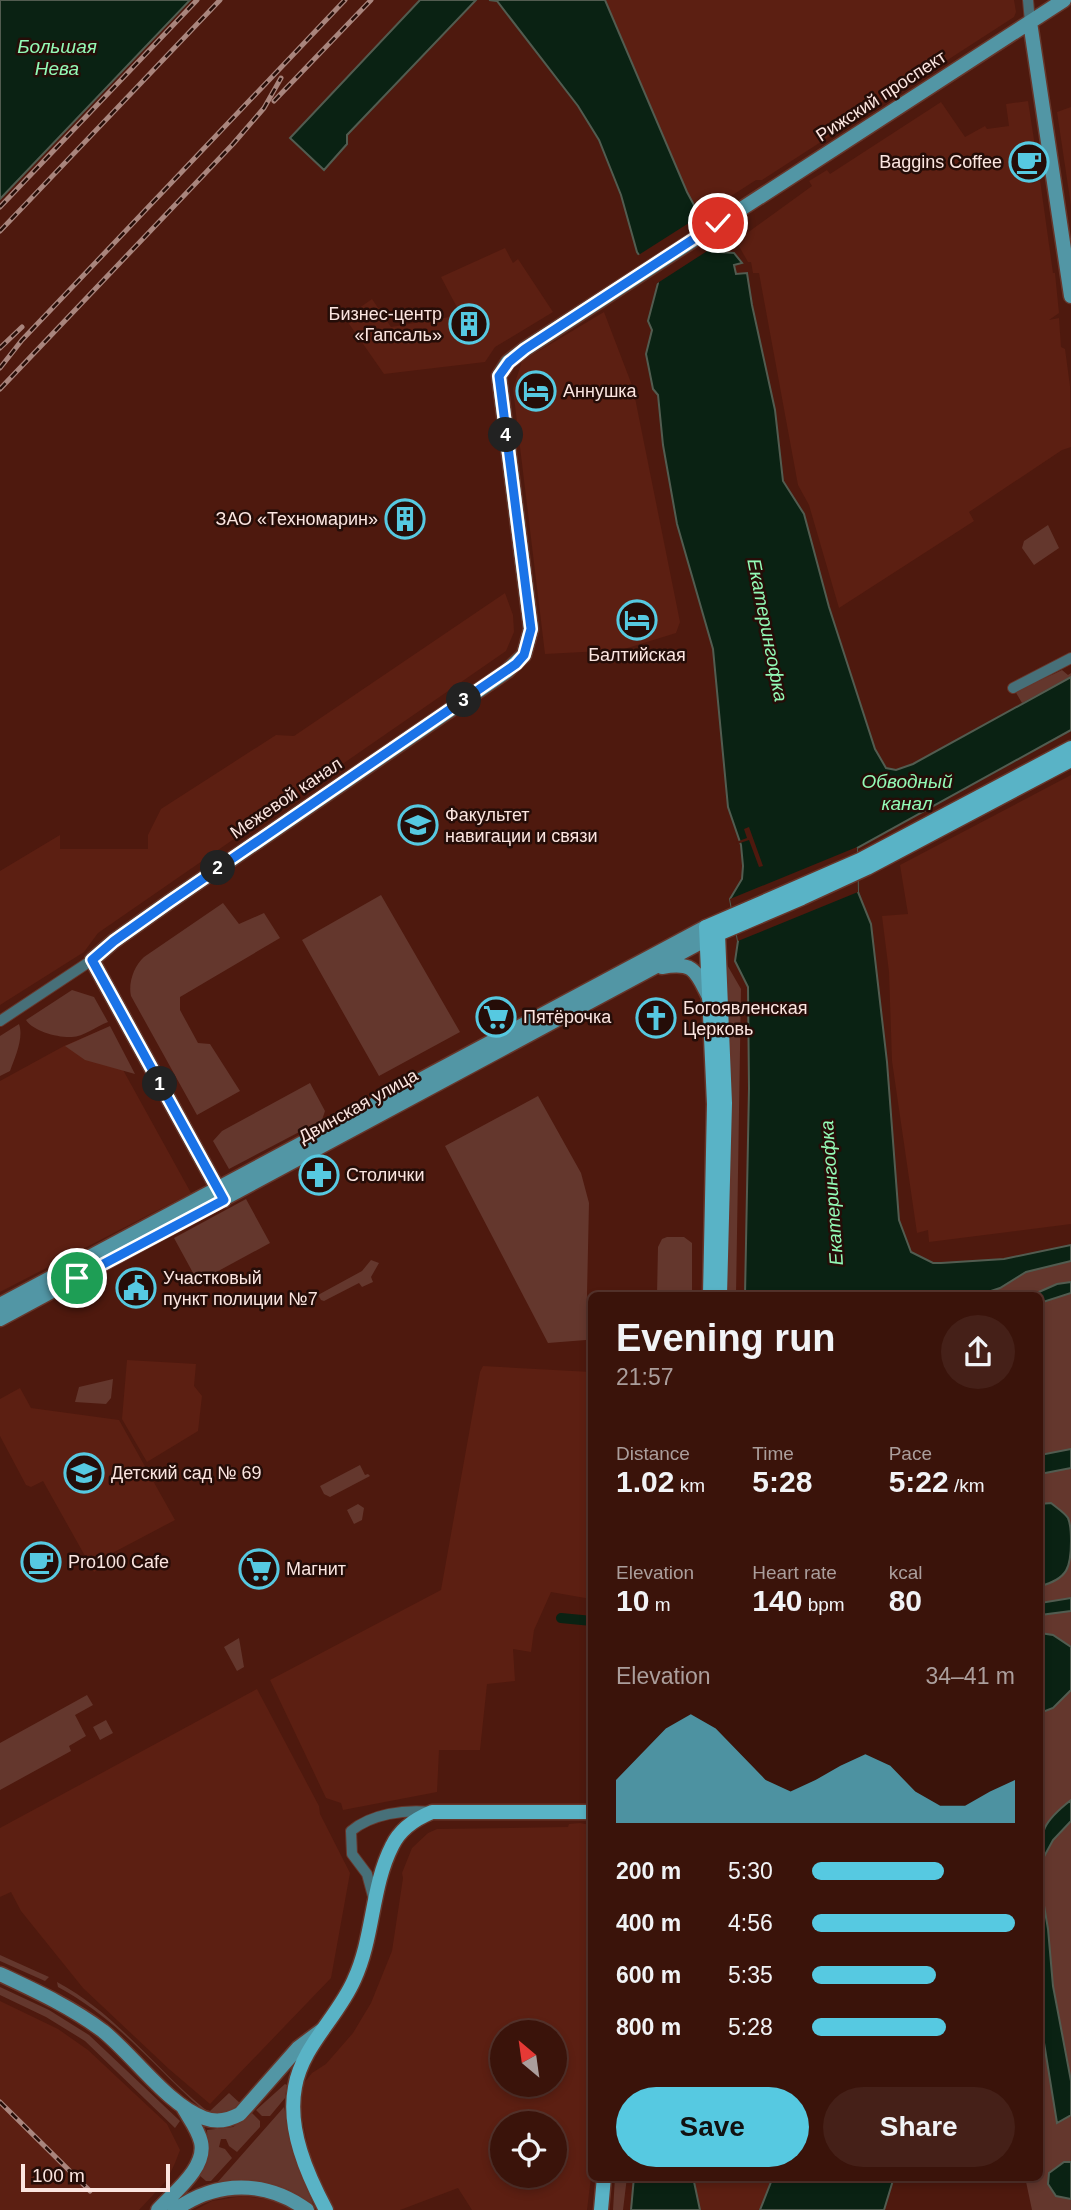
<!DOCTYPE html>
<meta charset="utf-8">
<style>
body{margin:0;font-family:Helvetica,sans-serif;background:#452018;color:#f1f3f6;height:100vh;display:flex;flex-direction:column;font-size:26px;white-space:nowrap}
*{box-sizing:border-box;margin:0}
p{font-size:23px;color:#ab9e9c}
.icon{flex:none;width:38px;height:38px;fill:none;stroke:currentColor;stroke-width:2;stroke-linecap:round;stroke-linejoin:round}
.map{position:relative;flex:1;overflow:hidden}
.side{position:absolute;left:588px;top:1292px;width:455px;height:889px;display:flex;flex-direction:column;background:#3a130a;border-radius:10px;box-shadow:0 4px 10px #0003,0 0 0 2px #54322b}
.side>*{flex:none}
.needle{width:46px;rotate:331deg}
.fabs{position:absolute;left:490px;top:2020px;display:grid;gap:14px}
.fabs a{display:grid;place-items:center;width:77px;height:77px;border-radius:50%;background:#3a130a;box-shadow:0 4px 10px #0003,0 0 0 2px #54322b;font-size:35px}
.scale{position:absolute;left:21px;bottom:18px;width:149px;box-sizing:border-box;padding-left:7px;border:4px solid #fbe5e0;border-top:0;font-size:19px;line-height:24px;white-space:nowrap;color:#fbe5e0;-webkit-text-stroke:5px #250d08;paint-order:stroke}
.pin{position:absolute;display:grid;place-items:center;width:60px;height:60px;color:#fff;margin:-30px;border:4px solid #fff;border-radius:50%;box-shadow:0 2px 7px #0007}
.km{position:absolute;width:35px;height:35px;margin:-18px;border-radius:50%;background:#222;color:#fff;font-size:19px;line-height:35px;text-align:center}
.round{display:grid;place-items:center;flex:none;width:74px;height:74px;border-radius:37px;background:#452018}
.head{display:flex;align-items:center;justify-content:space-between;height:119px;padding:0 28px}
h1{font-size:38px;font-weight:700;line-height:52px}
.figures{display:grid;grid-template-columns:repeat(3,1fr);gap:10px;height:119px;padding:7px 28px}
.figures div{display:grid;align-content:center}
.figures b{font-size:30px;font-weight:700}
.figures small{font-size:19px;font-weight:400}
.figures p{font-size:19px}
.chart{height:196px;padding:14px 28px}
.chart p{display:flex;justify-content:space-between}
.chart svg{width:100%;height:126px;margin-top:7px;fill:#56c9e1;opacity:.7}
.primary-button{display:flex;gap:14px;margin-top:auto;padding:14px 28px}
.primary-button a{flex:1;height:80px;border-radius:42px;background:#56c9e1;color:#111;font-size:28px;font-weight:700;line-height:80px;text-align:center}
.primary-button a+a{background:#452018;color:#f1f3f6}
ul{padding:0 28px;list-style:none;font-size:23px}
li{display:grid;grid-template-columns:112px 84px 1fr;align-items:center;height:52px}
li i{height:18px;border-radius:9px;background:#56c9e1}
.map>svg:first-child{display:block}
.built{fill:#5c1f12;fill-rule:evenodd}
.green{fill:#64372d}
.water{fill:#0a2213;stroke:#525c50;stroke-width:2}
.pier{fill:#4e190e}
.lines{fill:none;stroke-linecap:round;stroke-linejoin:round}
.canal{stroke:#0a2213;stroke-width:10}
.street-casing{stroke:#66362b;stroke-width:12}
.secondary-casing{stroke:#66362b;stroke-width:17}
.primary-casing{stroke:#66362b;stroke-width:17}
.street{stroke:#477079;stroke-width:10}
.secondary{stroke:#5296a5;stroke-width:14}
.primary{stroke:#59b3c6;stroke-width:14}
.rail-casing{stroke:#a9857d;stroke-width:5}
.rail{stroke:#250d08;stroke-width:2.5;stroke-dasharray:8;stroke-linecap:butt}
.route-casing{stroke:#fff;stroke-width:14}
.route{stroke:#1a73e8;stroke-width:9}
.labels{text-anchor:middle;stroke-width:5;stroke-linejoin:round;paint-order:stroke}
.street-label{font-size:18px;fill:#fbe5e0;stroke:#250d08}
.poi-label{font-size:18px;fill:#fbe5e0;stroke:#250d08;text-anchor:start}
.water-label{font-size:19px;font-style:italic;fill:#93fab6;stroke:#250d08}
</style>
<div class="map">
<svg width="1071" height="2210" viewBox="0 0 1071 2210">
<rect width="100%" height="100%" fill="#4e190e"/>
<path class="built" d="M605 0H1014L1016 12 1014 17 762 180H756L700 216 687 192Z
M1028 101 1037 159 1031 160 1029 165 1032 184 1040 180 1053 273H1055L1059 313 1049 320 1059 318 1061 347 1065 349 1070 386 1071 447 1062 450 969 512 974 521 839 608 809 505 798 485 759 273H753L751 262H748L736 241 812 186 809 181 827 170 830 174 941 102 965 137 985 126 987 129 1009 126 1006 104Z
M1071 107V206L1057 112Z
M505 248 513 263 518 259 553 312 495 347 485 362 384 374 345 318 372 299 391 327 461 315 441 277Z
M604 312 633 388 680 622 676 633 621 650 545 654 513 389 522 361Z
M505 593 513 615 514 632 506 651 98 933 84 952 0 1005V871L60 835V849H148V835L161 809 276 735 294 736Z
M1071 775V1224L929 1242 928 1230 917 1233 892 1061 889 972 882 916 908 914 900 865Z
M101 1030 191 1193 0 1292V1081L64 1046Z
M127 1360 196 1364 194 1386 202 1396 198 1431 147 1462 122 1419Z
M483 1366 591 1372V1599L551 1592 534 1630 531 1652 513 1649 515 1681 487 1684 480 1750H439L437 1792 343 1810 341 1803 326 1798 270 1680 441 1590 480 1372Z
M20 1388 31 1408 119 1420 175 1520 103 1558 105 1565 94 1572 43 1481 31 1487 26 1485 0 1436V1399Z
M257 1689 319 1806 320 1814 350 1873 331 1978 210 2104 169 2069 83 1988 21 1911 11 1892 0 1897V1828Z
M580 1823 591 1825 592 2169 587 2210H472L458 2188 400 2210H334L310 2156 300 2106 302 2092 304 2083 312 2073 326 2064 353 2033 371 2003 392 1951 403 1878 402 1873 412 1848 428 1833 437 1829 568 1827 569 1824ZM502 2032H555V2084H502ZM502 2123H555V2175H502Z
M0 2001 58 2029 88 2050 167 2124 180 2150 175 2163 167 2180 139 2210H0Z
M693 2177H773L760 2210H700Z
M243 2196 273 2200 292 2210H195L212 2201Z"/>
<path class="green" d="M1048 525 1059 548 1034 565 1022 548 1024 541Z
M1062 670 1068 675 1071 673V676L1022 703 1015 691C1031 682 1047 678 1062 670Z
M381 895 460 1032 379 1076 302 940Z
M223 903 239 924 264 913 280 938 180 997V1010L198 1043 210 1044 240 1091 197 1115 131 996C128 983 134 966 144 957Z
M726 963 741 989 736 1295H726Z
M72 990 94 997 108 1022C97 1026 83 1037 72 1037 58 1038 33 1031 26 1020Z
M19 1024C24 1038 15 1057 10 1071L0 1076V1036Z
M110 1026 135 1074 85 1060 65 1046Z
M310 1083 325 1111 322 1120 229 1169 213 1141 222 1131Z
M538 1096 581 1173 589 1203 586 1340 548 1343 445 1146Z
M246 1199 270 1243 198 1282 174 1238Z
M667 1237H684L692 1243V1295H657L658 1247 662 1239Z
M371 1260 379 1263 371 1277 373 1282 362 1287 359 1283 324 1301 321 1300 318 1295 362 1271Z
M1071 1261V2210H1032L1025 2177H1040V1295H946L962 1292 991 1291 1000 1288 1026 1272Z
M113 1379 111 1398 106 1404 75 1402 79 1387Z
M360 1465 365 1475 368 1474 370 1476 330 1497 324 1494 320 1486Z
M358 1504 364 1508 362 1520 354 1524 347 1510Z
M239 1638 244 1667 237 1671 224 1647Z
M87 1695 93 1705 75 1715 86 1736 69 1746 71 1751 0 1790V1743Z
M106 1720 113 1733 100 1740 93 1727Z
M0 1955 49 1977 45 1981 0 1961Z
M57 1982C117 2014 154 2068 206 2110L210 2111 229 2093 241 2104C229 2115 217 2117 203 2110 152 2065 119 2020 58 1987Z
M0 1987 49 2010 89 2035 180 2121 175 2128 85 2041 46 2017 0 1995Z
M285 2084 287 2085 285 2098 270 2116H262L256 2110Z
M284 2107 297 2164 313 2204C305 2201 297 2194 289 2190 265 2179 242 2180 216 2184Z
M252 2113 260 2121V2127L237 2152 229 2146 226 2139H221L219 2147 225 2149 232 2158 211 2181H206L199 2175 208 2153 207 2130 233 2127Z
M615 2177H627L623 2210H613Z"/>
<path class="water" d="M0 0H190L0 199Z
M420 0H476L347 135V144L324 170 290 138Z
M489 0H605L687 192 716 246 720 252 734 253 742 263 734 265 736 274 747 273 752 305 775 410 783 481 804 514 829 607 875 749 886 768 896 770 913 764 1071 677V730L857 848 858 892 871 924 887 1062 899 1220 911 1252 933 1263H941L1004 1259 1071 1245V1261L1026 1272 1000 1288 991 1291 962 1292 946 1295H745L749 1088 748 987 735 961 738 941 730 899 742 879 743 866 741 845 728 807 713 649 677 524 663 445 658 395 653 389 646 354 652 330 648 321 658 283 637 252 621 195 599 140 578 106 497 1Z
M1071 1282V1293L1040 1303V1295H1032L1057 1284Z
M1071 1449V1468L1040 1474V1455Z
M1051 1503C1057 1508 1064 1512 1068 1518 1071 1525 1071 1533 1071 1541 1071 1567 1068 1579 1040 1586V1504Z
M1071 1598V1611L1040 1615V1603Z
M1040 1633 1053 1635 1071 1647V1690L1053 1708 1040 1713Z
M1071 1800V1821L1053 1840 1040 1864C1039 1831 1044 1821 1071 1800Z
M1040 1882 1048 1929 1053 1986 1071 2081V2115L1057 2123 1040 2018Z
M1064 2162H1071V2199L1056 2196 1048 2184 1049 2173Z
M634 2177H693L700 2210H631Z
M773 2177H894L884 2210H760Z"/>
<path class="pier" d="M703 214 718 244 653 286 654 283 637 256Z
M749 827 763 866 759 867 749 840 737 844 736 842 747 838 744 829Z
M857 847 858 892 738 941 730 899Z"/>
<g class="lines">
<path class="canal" d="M561 1618 592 1621"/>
<g class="street-casing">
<path id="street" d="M1028 0 1030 22
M1013 688 1071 658
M0 1021 92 960
M374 1900 367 1874 352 1854 351 1831C371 1814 405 1809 431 1812"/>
</g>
<g class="secondary-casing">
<path id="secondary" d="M1030 22 1071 296
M662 967C695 961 696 972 710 999
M224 1200 92 960 114 941 169 902 507 671 524 655 531 629 499 376 508 362 525 349 1064 0
M0 1305 706 927
M0 1319 714 935
M0 1974C36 1991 71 2007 103 2031 134 2056 168 2105 204 2118 217 2123 229 2120 240 2114L298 2048 322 2030
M158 2210C173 2193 207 2168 201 2142 198 2129 189 2118 183 2107
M175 2210C217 2180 266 2180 307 2210"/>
</g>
<g class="primary-casing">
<path id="primary" d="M710 1295 714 1104 706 927 860 860 1071 748
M720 1295 725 1103 718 934 802 898 867 868 1071 760
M326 2210C307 2174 287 2129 295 2087 302 2046 338 2017 354 1980 374 1937 371 1887 392 1846 400 1829 415 1819 432 1812H592
M601 2210 604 2177"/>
</g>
<use href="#street" class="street"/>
<use href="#secondary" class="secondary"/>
<use href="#primary" class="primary"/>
<g class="rail-casing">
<path id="rail" d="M274 101 371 0
M0 207 197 0
M0 231 220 0
M0 348 22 327
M0 368 22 340 345 0
M0 389 233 144 264 108 281 78
M0 2102 90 2191"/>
</g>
<use href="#rail" class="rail"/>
</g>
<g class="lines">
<g class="route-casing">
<path id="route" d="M77 1278 224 1200 92 960 114 941 169 902 516 664 524 655 531 629 499 376 509 362 525 349 718 223"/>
</g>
<use href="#route" class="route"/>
</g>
<defs>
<g id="cafe-ring" transform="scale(2.0125)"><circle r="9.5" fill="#250d08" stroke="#56c9e1" stroke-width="1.5"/><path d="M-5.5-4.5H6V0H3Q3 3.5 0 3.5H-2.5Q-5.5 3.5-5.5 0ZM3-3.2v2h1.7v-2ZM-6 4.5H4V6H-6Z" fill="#56c9e1"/></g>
<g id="building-ring" transform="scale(2.0125)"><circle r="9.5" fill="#250d08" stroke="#56c9e1" stroke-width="1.5"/><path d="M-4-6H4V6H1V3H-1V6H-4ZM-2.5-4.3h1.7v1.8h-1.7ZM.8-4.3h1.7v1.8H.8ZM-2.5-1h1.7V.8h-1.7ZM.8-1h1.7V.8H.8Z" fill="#56c9e1"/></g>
<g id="hotel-ring" transform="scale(2.0125)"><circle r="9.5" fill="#250d08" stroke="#56c9e1" stroke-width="1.5"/><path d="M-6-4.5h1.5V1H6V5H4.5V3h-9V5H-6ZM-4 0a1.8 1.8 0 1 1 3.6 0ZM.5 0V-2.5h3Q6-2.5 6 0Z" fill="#56c9e1"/></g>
<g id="university-ring" transform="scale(2.0125)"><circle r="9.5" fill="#250d08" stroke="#56c9e1" stroke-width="1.5"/><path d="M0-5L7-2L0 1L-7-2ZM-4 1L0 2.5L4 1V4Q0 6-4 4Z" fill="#56c9e1"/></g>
<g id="supermarket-ring" transform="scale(2.0125)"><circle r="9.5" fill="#250d08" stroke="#56c9e1" stroke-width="1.5"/><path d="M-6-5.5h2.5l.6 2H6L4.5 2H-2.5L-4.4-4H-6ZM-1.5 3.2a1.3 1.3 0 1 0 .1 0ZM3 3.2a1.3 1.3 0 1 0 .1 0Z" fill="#56c9e1"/></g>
<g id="church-ring" transform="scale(2.0125)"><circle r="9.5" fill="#250d08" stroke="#56c9e1" stroke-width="1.5"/><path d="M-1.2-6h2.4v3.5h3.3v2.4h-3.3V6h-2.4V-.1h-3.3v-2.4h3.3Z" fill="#56c9e1"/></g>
<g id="pharmacy-ring" transform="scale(2.0125)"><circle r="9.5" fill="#250d08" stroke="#56c9e1" stroke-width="1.5"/><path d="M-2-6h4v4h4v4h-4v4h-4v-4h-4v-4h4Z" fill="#56c9e1"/></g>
<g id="civic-ring" transform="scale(2.0125)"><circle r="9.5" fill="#250d08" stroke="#56c9e1" stroke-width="1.5"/><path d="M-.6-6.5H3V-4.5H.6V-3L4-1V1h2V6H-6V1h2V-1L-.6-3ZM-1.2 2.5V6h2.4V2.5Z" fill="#56c9e1"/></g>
<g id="school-ring" transform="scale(2.0125)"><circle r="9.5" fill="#250d08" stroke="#56c9e1" stroke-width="1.5"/><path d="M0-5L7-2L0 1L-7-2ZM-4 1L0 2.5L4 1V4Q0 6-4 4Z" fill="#56c9e1"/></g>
</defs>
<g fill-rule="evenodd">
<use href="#cafe-ring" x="1029" y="162"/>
<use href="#building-ring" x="469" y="324"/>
<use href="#hotel-ring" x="536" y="391"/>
<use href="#building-ring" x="405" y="519"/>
<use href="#hotel-ring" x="637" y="620"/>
<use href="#university-ring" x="418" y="825"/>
<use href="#supermarket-ring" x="496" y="1017"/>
<use href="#church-ring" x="656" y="1018"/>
<use href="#pharmacy-ring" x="319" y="1175"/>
<use href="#civic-ring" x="136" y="1288"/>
<use href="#school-ring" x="84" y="1473"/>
<use href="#cafe-ring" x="41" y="1562"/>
<use href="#supermarket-ring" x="259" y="1569"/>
</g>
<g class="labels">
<g class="street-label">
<text transform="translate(881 96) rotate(-33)" y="6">Рижский проспект</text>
<text transform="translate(286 798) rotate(-34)" y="6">Межевой канал</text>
<text transform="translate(358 1106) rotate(-29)" y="6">Двинская улица</text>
</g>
<g class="poi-label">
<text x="1002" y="168" text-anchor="end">Baggins Coffee</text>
<text x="442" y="320" text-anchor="end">Бизнес-центр<tspan x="442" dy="21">«Гапсаль»</tspan></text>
<text x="563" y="397">Аннушка</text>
<text x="378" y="525" text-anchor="end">ЗАО «Техномарин»</text>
<text x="637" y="661" text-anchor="middle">Балтийская</text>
<text x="445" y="821">Факультет<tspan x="445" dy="21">навигации и связи</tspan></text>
<text x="683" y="1014">Богоявленская<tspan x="683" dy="21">Церковь</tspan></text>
<text x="523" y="1023">Пятёрочка</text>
<text x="346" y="1181">Столички</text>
<text x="163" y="1284">Участковый<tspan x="163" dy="21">пункт полиции №7</tspan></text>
<text x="111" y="1479">Детский сад № 69</text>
<text x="68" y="1568">Pro100 Cafe</text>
<text x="286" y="1575">Магнит</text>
</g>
<g class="water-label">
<text x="57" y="53">Большая<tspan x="57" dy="22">Нева</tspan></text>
<text transform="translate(768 630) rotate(79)" y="7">Екатерингофка</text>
<text x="907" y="788">Обводный<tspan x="907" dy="22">канал</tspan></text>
<text transform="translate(831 1193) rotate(-94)" y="7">Екатерингофка</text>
</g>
</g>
</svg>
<div class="fabs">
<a><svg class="needle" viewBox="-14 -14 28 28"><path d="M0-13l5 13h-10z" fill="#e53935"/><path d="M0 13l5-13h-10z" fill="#ab9e9c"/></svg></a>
<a><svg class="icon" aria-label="locate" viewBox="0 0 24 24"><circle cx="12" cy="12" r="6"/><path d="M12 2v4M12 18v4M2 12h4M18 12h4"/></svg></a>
</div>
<div class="scale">100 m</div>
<div class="pin" style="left:77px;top:1278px;background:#1e9e55"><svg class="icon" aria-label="arrive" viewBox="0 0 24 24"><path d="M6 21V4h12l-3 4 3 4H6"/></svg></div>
<div class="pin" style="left:718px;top:223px;background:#d93025"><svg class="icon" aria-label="check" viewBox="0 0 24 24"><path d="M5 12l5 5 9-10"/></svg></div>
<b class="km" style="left:160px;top:1084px">1</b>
<b class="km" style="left:218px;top:868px">2</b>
<b class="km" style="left:464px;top:700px">3</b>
<b class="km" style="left:506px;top:435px">4</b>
<section class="side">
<div class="head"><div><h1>Evening run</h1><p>21:57</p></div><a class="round"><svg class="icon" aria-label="share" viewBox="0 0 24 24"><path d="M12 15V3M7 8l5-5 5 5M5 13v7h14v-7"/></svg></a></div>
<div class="figures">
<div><p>Distance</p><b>1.02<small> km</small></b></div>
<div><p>Time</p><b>5:28</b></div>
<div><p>Pace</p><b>5:22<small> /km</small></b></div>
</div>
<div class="figures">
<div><p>Elevation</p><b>10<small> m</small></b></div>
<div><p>Heart rate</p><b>140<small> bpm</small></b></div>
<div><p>kcal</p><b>80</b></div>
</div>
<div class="chart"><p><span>Elevation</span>34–41 m</p>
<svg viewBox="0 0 160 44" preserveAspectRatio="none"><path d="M0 44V29L10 20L20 11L30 6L40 11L50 20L60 29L70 33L80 29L90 24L100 20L110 24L120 33L130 38L140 38L150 33L160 29V44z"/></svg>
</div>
<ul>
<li><b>200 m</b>5:30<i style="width:65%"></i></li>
<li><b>400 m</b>4:56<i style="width:100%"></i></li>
<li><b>600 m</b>5:35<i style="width:61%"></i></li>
<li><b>800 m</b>5:28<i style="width:66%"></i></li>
</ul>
<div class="primary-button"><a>Save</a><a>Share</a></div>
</section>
</div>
